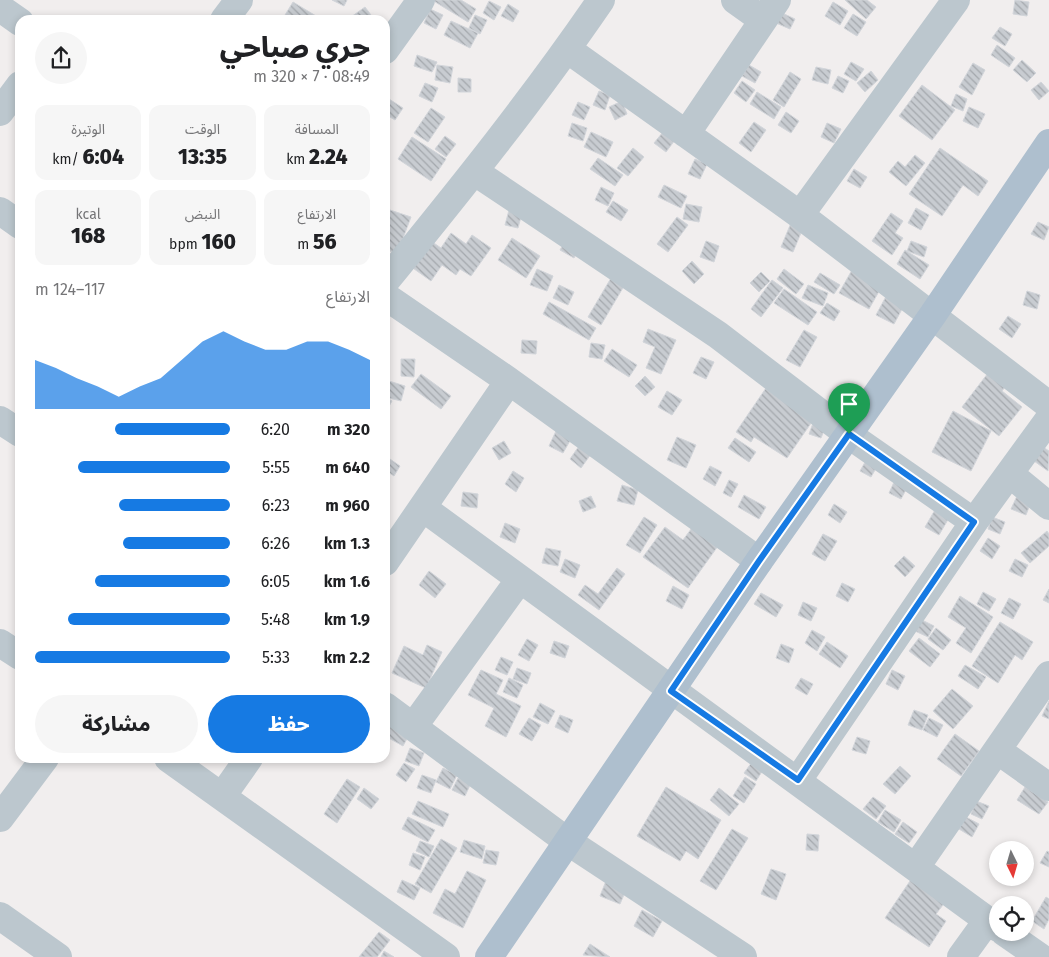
<!DOCTYPE html>
<html lang="ar">
<meta charset="utf-8">
<style>
body{margin:0;font-family:"Fira Sans","Noto Sans Arabic",sans-serif;background:#f6f6f6;color:#202124;direction:rtl;height:100vh;display:flex;flex-direction:column;font-size:19px;white-space:nowrap}
*{box-sizing:border-box;margin:0}
p{font-size:16px;color:#757577}
.icon{flex:none;width:28px;height:28px;fill:none;stroke:currentColor;stroke-width:2;stroke-linecap:round;stroke-linejoin:round}
.map{position:relative;flex:1;overflow:hidden;direction:ltr}
.panel{position:absolute;left:15px;top:15px;width:375px;height:748px;display:flex;flex-direction:column;background:#fff;border-radius:15px;box-shadow:0 2px 8px #0003;direction:rtl}
.panel>*{flex:none}
.needle{width:32px;rotate:175deg}
.tools{position:absolute;left:989px;top:841px;display:grid;gap:10px}
.tools a{display:grid;place-items:center;width:45px;height:45px;border-radius:50%;background:#fff;box-shadow:0 2px 8px #0003;font-size:25px}
.pin{position:absolute;display:grid;place-items:center;width:42px;height:42px;color:#fff;margin:-51px -21px;border-radius:50% 50% 50% 0;rotate:-45deg;box-shadow:0 0 5px #0007}
.pin .icon{rotate:45deg}
.round{display:grid;place-items:center;flex:none;width:52px;height:52px;border-radius:26px;background:#f6f6f6}
.headline{display:flex;align-items:center;justify-content:space-between;height:85px;padding:0 20px}
h1{font-size:28px;font-weight:800;line-height:38px}
.stats{display:grid;grid-template-columns:repeat(3,1fr);gap:8px;height:85px;padding:5px 20px}
.stats div{display:grid;align-content:center;border-radius:12px;background:#f6f6f6;text-align:center}
.stats b{font-size:21px;font-weight:800}
.stats small{font-size:14px;font-weight:400}
.stats p{font-size:14px}
.chart{height:140px;padding:10px 20px}
.chart p{display:flex;justify-content:space-between}
.chart svg{width:100%;height:90px;margin-top:5px;fill:#167ae3;opacity:.7}
.button{display:flex;gap:10px;margin-top:auto;padding:10px 20px}
.button a{flex:1;height:58px;border-radius:30px;background:#167ae3;color:#fff;font-size:20px;font-weight:800;line-height:58px;text-align:center}
.button a+a{background:#f6f6f6;color:#202124}
ul{padding:0 20px;list-style:none;font-size:16px}
li{display:grid;grid-template-columns:80px 60px 1fr;align-items:center;height:38px}
li i{height:12px;border-radius:6px;background:#167ae3}
.map>svg:first-child{display:block}
.building{fill:url(#building-back-hatch);stroke:#d2d5da}
.lines{fill:none;stroke-linecap:round;stroke-linejoin:round}
.minor{stroke:#bcc7ce;stroke-width:28}
.major{stroke:#aebfce;stroke-width:28}
.route-casing{stroke:#fff;stroke-width:10}
.route{stroke:#167ae3;stroke-width:6}
</style>
<div class="map">
<svg width="1049" height="957" viewBox="0 0 1049 957">
<defs>
<pattern id="building-back-hatch" width="6" height="6" patternUnits="userSpaceOnUse" patternTransform="scale(1.25)"><rect width="6" height="6" fill="#c8ccd1"/><path d="M-1 5l2 2M0 0l6 6M5-1l2 2" fill="none" stroke="#a4a8ad"/></pattern>
</defs>
<rect width="100%" height="100%" fill="#f1eeee"/>
<path class="building" d="M332 0H347L344 6Z
M432 0H461L476 9 468 22Z
M845 0H867L876 7 866 19Z
M1015 0 1029 2 1027 16 1013 14Z
M489 1 501 7 494 20 483 13Z
M293 2 316 16 314 20H293L285 15Z
M833 2 848 11 840 25 825 16Z
M508 4 519 11 513 22 501 16Z
M365 7 374 19 354 20 351 17Z
M430 9 443 15 436 29 424 23Z
M780 12 795 19 790 29 776 23Z
M853 14 866 22 857 36 844 28Z
M475 15 487 20 480 34 469 28Z
M451 21 478 33 470 48 444 35Z
M1000 27 1012 34 1005 46 992 38Z
M997 45 1015 58 1009 67 991 55Z
M417 55 437 62 432 72 414 66Z
M1022 60 1036 73 1027 82 1013 70Z
M851 62 864 69 856 81 844 74Z
M973 63 985 70 972 95 959 87Z
M437 65 453 67 450 83 435 80Z
M749 65 761 72 755 83 742 76Z
M816 67 831 70 828 84 812 80Z
M871 71 878 80 865 92 857 83Z
M790 72 801 79 784 107 773 100Z
M838 76 849 81 843 93 832 88Z
M458 78 471 79V92H458Z
M742 81 755 90 746 102 734 93Z
M1041 82 1049 91 1039 100 1031 90Z
M425 83 438 88 432 102 419 96Z
M922 85 955 110 932 140 899 116Z
M599 91 610 95 605 110 593 105Z
M757 92 781 107 774 119 750 104Z
M956 94 967 99 963 111 951 106Z
M389 99 403 108 395 120 385 114V105Z
M622 101 627 114 615 120 609 107Z
M578 102 590 107 584 120 572 115Z
M969 107 985 114 978 128 963 121Z
M431 108 445 117 428 142 414 133Z
M786 112 799 121 791 133 778 125Z
M754 122 766 130 751 152 739 143Z
M572 123 587 128 583 141 568 136Z
M827 123 841 129 834 143 821 137Z
M591 132 613 142 606 157 584 147Z
M663 132 675 140 666 152 654 143Z
M445 136 456 144 446 157 435 149Z
M412 137 446 159 431 181 398 159Z
M633 148 644 157 628 176 617 168Z
M940 148 988 181 978 196 963 185 942 216 909 194Z
M915 155 925 163 906 186 889 172 898 161 905 167Z
M598 158 623 175 615 186 590 169Z
M695 159 707 164 700 179 688 174Z
M854 169 867 177 860 188 847 181Z
M664 185 687 196 681 208 658 197Z
M601 187 614 193 608 206 595 200Z
M613 201 628 210 621 221 606 212Z
M686 204 702 207 699 222 683 219Z
M916 208 929 215 921 230 908 223Z
M390 210 411 217 397 254 385 249V214L389 215Z
M509 210 522 213 518 228 505 225Z
M891 213 903 221 895 233 903 238 892 255 872 241Z
M677 217 688 225 668 252 657 244Z
M1038 222 1049 227 1044 240 1031 234Z
M791 223 803 228 793 252 781 247Z
M451 233 466 244 472 235 491 248 471 276 460 269 456 275 442 265 431 281 410 266 428 239 441 248Z
M512 238 540 256 526 278 498 260Z
M567 238 581 246 574 258 560 250Z
M706 241 719 246 714 262 700 257Z
M911 241 927 247 924 257 907 251Z
M905 250 929 265 920 279 897 264Z
M692 261 704 274 694 284 682 271Z
M537 269 553 276 547 291 530 285Z
M784 269 804 284 796 294 777 279Z
M852 270 882 286 869 309 839 293Z
M761 272 770 281 759 292 750 283Z
M820 273 840 285 834 294 814 282Z
M611 278 624 286 601 325 588 317Z
M772 280 783 288 761 317 751 309Z
M559 285 574 292 568 305 553 298Z
M808 285 828 293 823 306 802 298Z
M784 289 817 312 808 325 774 303Z
M890 289 908 298 894 324 876 315Z
M1027 291 1040 295 1037 309 1023 305Z
M549 302 596 328 589 340 543 314Z
M827 303 840 311 834 321 820 313Z
M1008 316 1021 324 1012 338 999 329Z
M648 329 676 340 661 374 646 368 655 347 643 342Z
M804 330 817 337 800 367 786 360Z
M522 340 537 341 536 354 521 353Z
M591 343 605 345 602 359 589 357Z
M612 349 637 365 629 377 604 361Z
M701 357 714 362 706 379 693 373Z
M401 359H415L414 377 401 376Z
M995 364 1012 377 1002 391 1022 407 999 436 962 407Z
M421 374 451 396 441 409 411 387Z
M645 376 655 387 645 396 635 386Z
M389 381 405 386 401 401 385 397Z
M766 388 820 410 787 458 754 437 751 442 736 432Z
M667 391 682 400 672 415 658 407Z
M385 397 392 401 385 413Z
M953 411 991 431 971 471 932 452Z
M815 418 827 423 821 438 809 434Z
M556 431 571 439 563 453 549 446Z
M677 437 696 445 686 468 667 460Z
M735 438 756 452 749 462 728 448Z
M504 441 511 453 499 460 492 448Z
M579 446 591 454 581 468 570 459Z
M1043 447 1049 451 1048 471 1034 461Z
M387 457 400 466 394 476 385 470Z
M868 457 879 463 871 477 860 471Z
M710 466 722 472 715 486 703 479Z
M513 471 524 478 516 492 505 484Z
M729 480 738 484 731 497 723 493Z
M895 480 908 486 901 499 889 493Z
M622 485 638 490 634 505 617 501Z
M463 492 478 494 477 508 461 506Z
M744 495 766 507 759 519 738 507Z
M591 496 596 507 583 512 579 501Z
M1017 496 1031 502 1026 515 1011 509Z
M939 503 953 511 939 535 925 527Z
M834 504 847 512 840 523 828 515Z
M644 517 657 525 640 553 626 545Z
M992 517 1005 522 1000 534 988 529Z
M697 521 723 539 688 588 643 557 665 527 683 540Z
M505 523 520 529 515 543 500 537Z
M1047 531 1049 534V546L1030 563 1021 553Z
M823 534 837 541 825 561 812 554Z
M988 538 1000 546 992 559 980 551Z
M546 548 561 551 558 566 542 563Z
M904 556 915 566 905 577 894 566Z
M565 559 580 565 575 578 560 572Z
M1015 559 1028 565 1022 577 1009 571Z
M617 568 625 574 599 610 578 595 585 585 598 594Z
M429 571 446 584 435 598 419 585Z
M842 583 855 589 848 602 836 596Z
M673 586 689 595 682 609 666 601Z
M1049 589V603L1043 600Z
M983 592 996 599 989 611 977 604Z
M761 593 783 605 776 617 754 604Z
M960 596 993 617 971 653 956 643 966 628 948 617Z
M1009 598 1021 604 1013 619 1001 613Z
M803 602 817 608 811 621 798 615Z
M922 620 934 626 928 637 915 631Z
M1000 622 1033 642 1022 660 1015 655 998 683 972 666Z
M936 628 951 640 943 650 928 639Z
M812 630 825 637 817 651 805 643Z
M919 638 940 654 930 667 909 651Z
M527 639 538 645 529 661 518 655Z
M554 641 569 646 565 658 550 653Z
M827 642 848 656 840 668 819 654Z
M781 644 794 649 789 663 776 658Z
M427 645 442 652 426 688 392 673 404 646 423 655Z
M501 657 513 662 507 675 495 670Z
M965 665 986 677 978 689 958 676Z
M517 668 531 673 527 684 513 679Z
M481 670 503 680 496 694 521 706 506 737 485 726 494 708 468 695Z
M892 670 905 676 898 690 886 684Z
M509 678 523 685 517 698 503 692Z
M801 678 813 684 807 695 795 688Z
M952 689 973 706 953 729 933 711Z
M1049 701V719L1042 716Z
M540 703 555 711 548 724 533 717Z
M914 710 928 715 922 730 908 725Z
M560 715 573 720 568 733 555 727Z
M529 718 541 725 532 741 519 734Z
M929 718 943 725 937 737 923 730Z
M387 723 409 735 403 746 385 736Z
M955 734 979 751 961 776 937 759Z
M857 737 870 741 866 754 852 750Z
M410 748 424 753 419 766 405 761Z
M752 762 763 770 756 781 744 773Z
M404 763 415 769 406 782 396 775Z
M900 766 911 776 895 794 883 784Z
M443 768 457 775 450 789 436 782Z
M422 775 436 780 431 793 417 788Z
M745 777 756 784 744 803 733 796Z
M458 778 471 783 465 796 452 790Z
M347 779 360 787 337 823 324 814Z
M666 787 721 820 698 859 686 851 680 861 637 836Z
M1025 787 1048 802 1039 814 1017 800Z
M364 788 379 799 371 809 357 799Z
M719 788 739 804 729 816 710 800Z
M873 797 886 806 876 819 863 809Z
M418 801 449 814 443 827 412 814Z
M976 801 989 806 982 819 971 814Z
M885 810 901 820 894 832 878 822Z
M408 817 435 830 428 842 402 829Z
M966 817 979 824 972 837 959 829Z
M903 822 917 832 909 843 895 834Z
M732 829 748 838 716 890 700 881Z
M807 834 819 835 818 851 806 850Z
M441 839 457 848 431 893 415 884Z
M464 840 485 846 482 859 460 852Z
M420 841 434 846 429 857 416 851Z
M486 850 499 852 496 865 483 863Z
M1047 851 1049 852V867L1040 863Z
M413 853 425 857 420 870 409 865Z
M771 869 786 874 776 900 761 894Z
M467 871 486 880 463 928 433 913 445 889 455 894Z
M912 878 946 901 936 914 946 921 929 947 885 918Z
M402 880 420 888 414 900 397 892Z
M606 881 626 890 620 904 600 896Z
M1046 897 1049 899V919L1044 929 1032 921Z
M642 910 662 921 653 937 634 926Z
M379 932 390 940 377 957H359Z
M590 944 610 957 583 955Z
M384 951 394 957H381Z"/>
<g class="lines">
<path class="minor" d="M735 0 763 20
M0 8 20 22
M224 20 239 0
M567 49 800 215 1049 405
M385 50 421 0
M0 112 20 85
M686 134 777 0
M475 172 718 335 849 435 974 522
M0 211 20 225
M800 215 956 0
M385 282C460 190 534 98 601 0
M385 296 509 381 759 561
M0 420 20 433
M1010 474 1049 506
M423 508 998 928
M385 562 509 381
M0 643 20 656
M385 706 567 841 743 957
M413 727 520 579
M997 750 1049 787
M168 758 446 957
M798 780 974 522 1049 419
M223 795 249 758
M0 818 45 758
M916 867 1049 675
M0 916 58 957
M1004 932 1040 957
M961 957 987 921"/>
<path class="major" d="M489 957 759 561 932 316 1049 143"/>
</g>
<g class="lines">
<g class="route-casing">
<path id="route" d="M849 434 974 522 798 780 671 691 759 561Z"/>
</g>
<use href="#route" class="route"/>
</g>
</svg>
<div class="tools">
<a><svg class="needle" viewBox="-14 -14 28 28"><path d="M0-13l5 13h-10z" fill="#e53935"/><path d="M0 13l5-13h-10z" fill="#757577"/></svg></a>
<a><svg class="icon" aria-label="locate" viewBox="0 0 24 24"><circle cx="12" cy="12" r="6"/><path d="M12 2v4M12 18v4M2 12h4M18 12h4"/></svg></a>
</div>
<div class="pin" style="left:849px;top:434px;background:#1e9e55"><svg class="icon" aria-label="arrive" viewBox="0 0 24 24"><path d="M6 21V4h12l-3 4 3 4H6"/></svg></div>
<section class="panel">
<div class="headline"><div><h1>جري صباحي</h1><p>08:49 · 7 × 320 m</p></div><a class="round"><svg class="icon" aria-label="share" viewBox="0 0 24 24"><path d="M12 15V3M7 8l5-5 5 5M5 13v7h14v-7"/></svg></a></div>
<div class="stats">
<div><p>المسافة</p><b>2.24<small> km</small></b></div>
<div><p>الوقت</p><b>13:35</b></div>
<div><p>الوتيرة</p><b>6:04<small> /km</small></b></div>
</div>
<div class="stats">
<div><p>الارتفاع</p><b>56<small> m</small></b></div>
<div><p>النبض</p><b>160<small> bpm</small></b></div>
<div><p>kcal</p><b>168</b></div>
</div>
<div class="chart"><p><span>الارتفاع</span>117–124 m</p>
<svg viewBox="0 0 160 44" preserveAspectRatio="none"><path d="M0 44V20L10 24L20 29L30 33L40 38L50 33L60 29L70 20L80 11L90 6L100 11L110 15L120 15L130 11L140 11L150 15L160 20V44z"/></svg>
</div>
<ul>
<li><b>320 m</b>6:20<i style="width:59%"></i></li>
<li><b>640 m</b>5:55<i style="width:78%"></i></li>
<li><b>960 m</b>6:23<i style="width:57%"></i></li>
<li><b>1.3 km</b>6:26<i style="width:55%"></i></li>
<li><b>1.6 km</b>6:05<i style="width:69%"></i></li>
<li><b>1.9 km</b>5:48<i style="width:83%"></i></li>
<li><b>2.2 km</b>5:33<i style="width:100%"></i></li>
</ul>
<div class="button"><a>حفظ</a><a>مشاركة</a></div>
</section>
</div>
